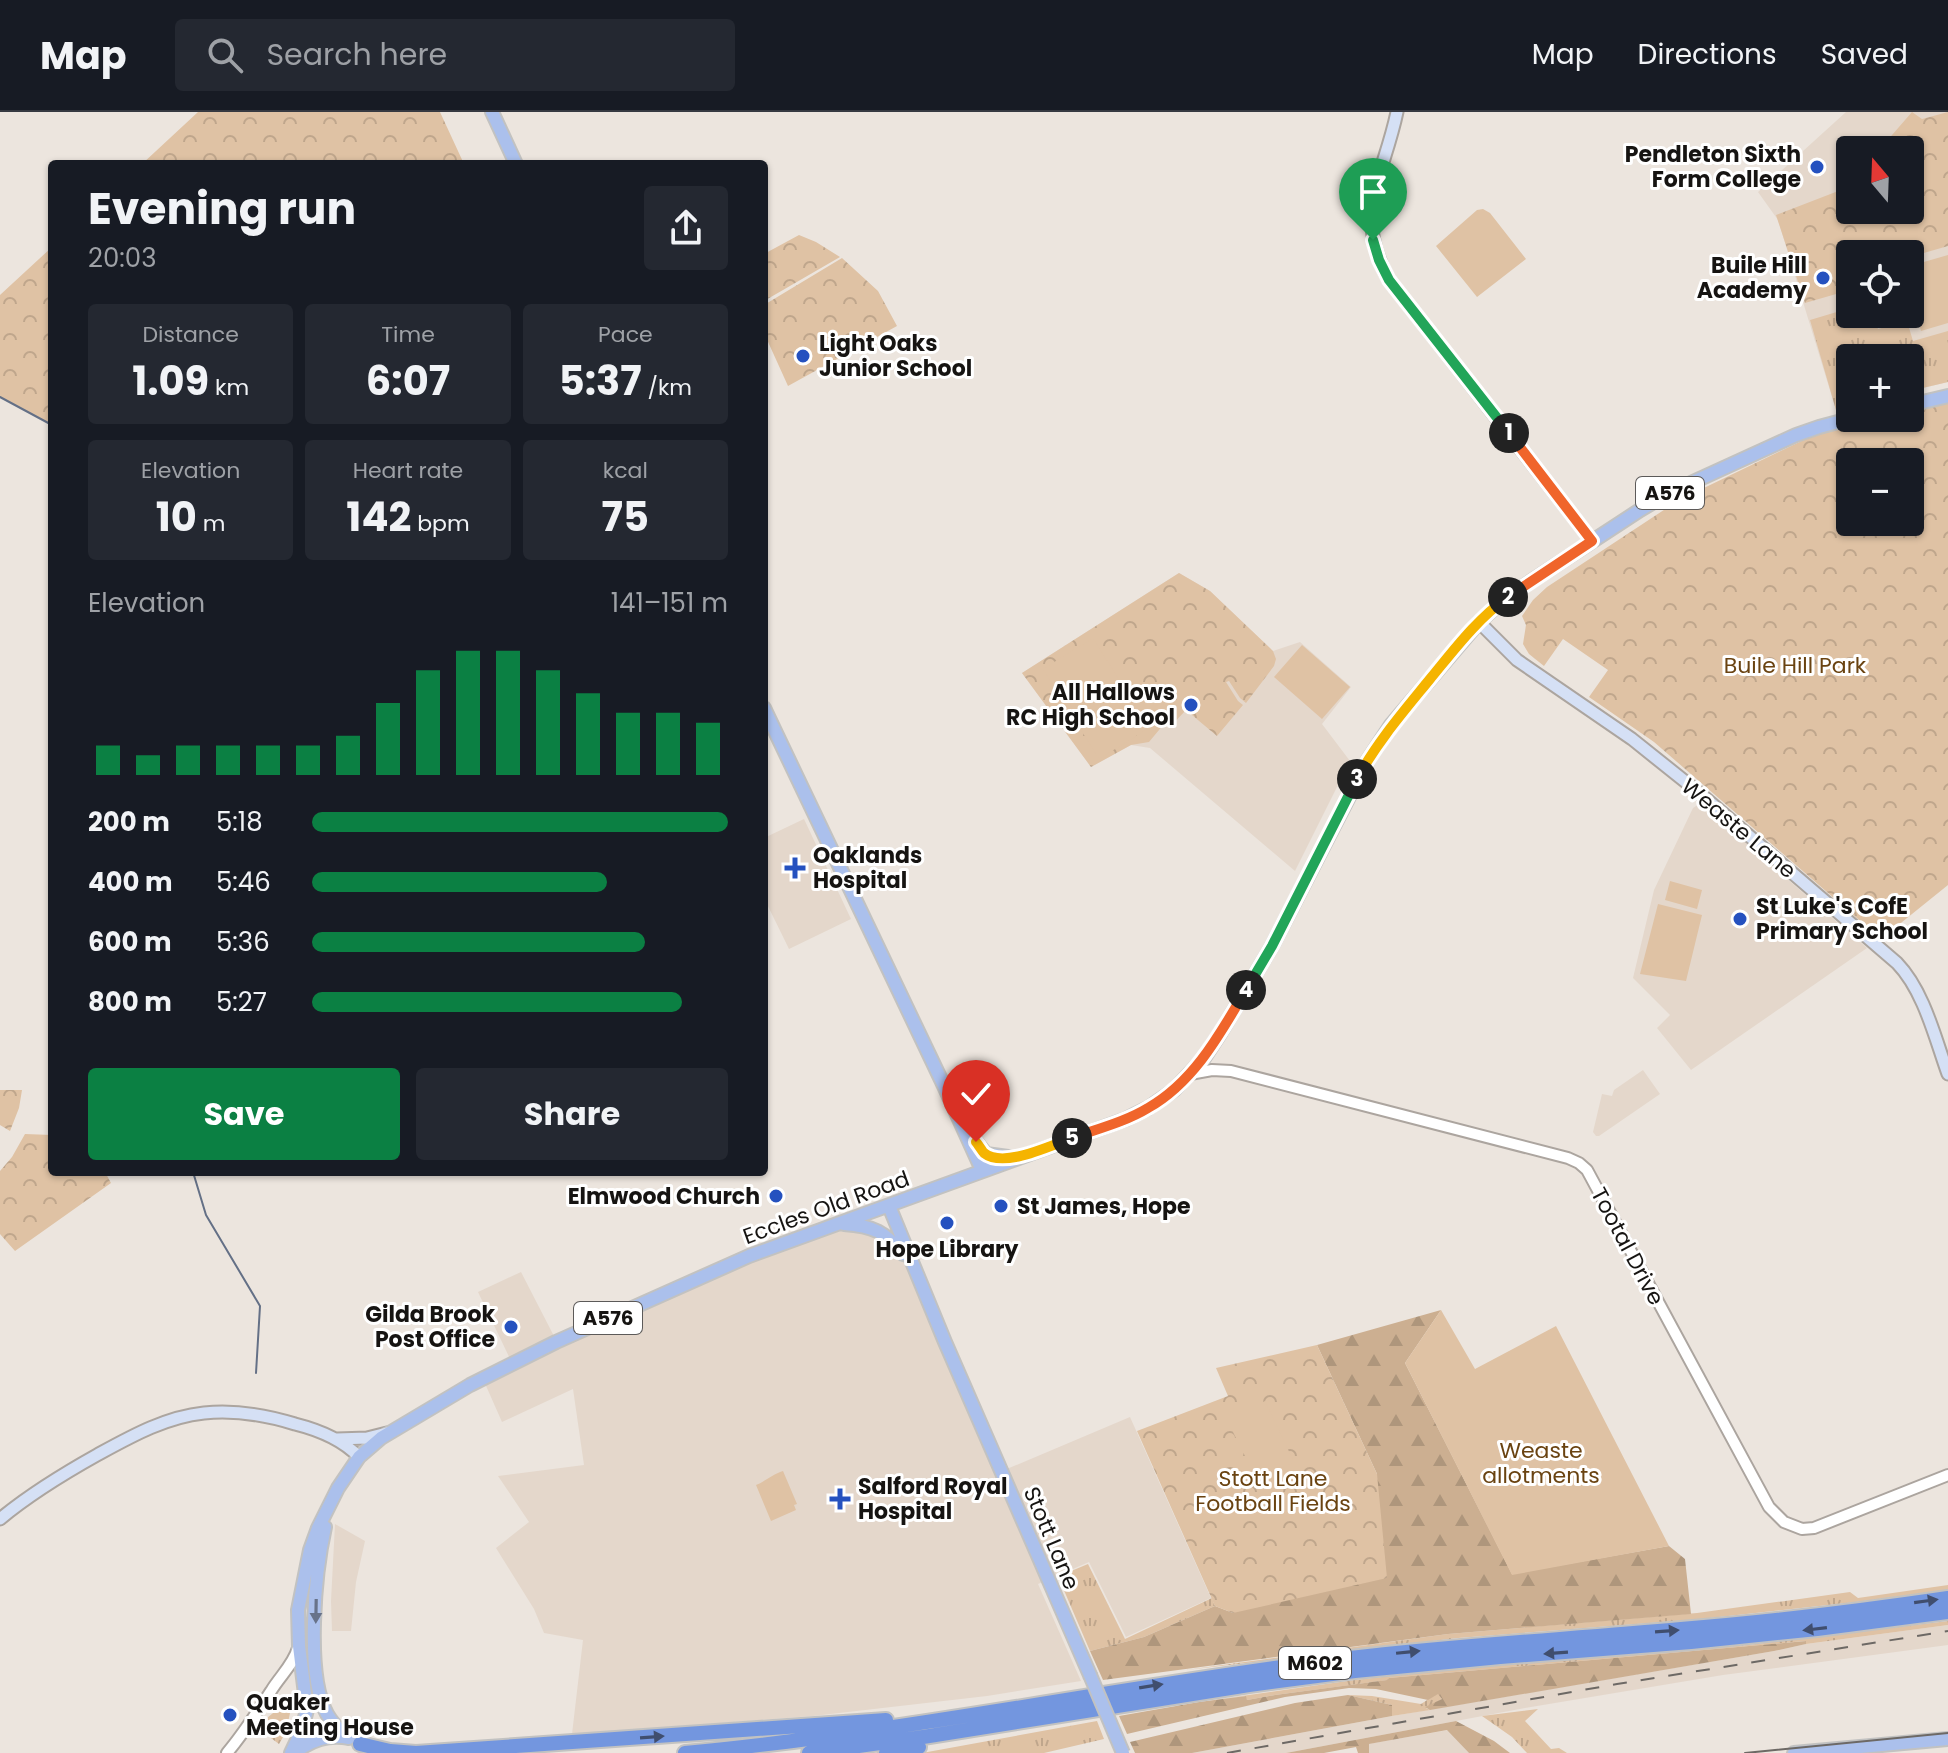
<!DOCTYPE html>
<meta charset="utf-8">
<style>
body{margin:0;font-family:Poppins,sans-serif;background:#242831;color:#f1f3f6;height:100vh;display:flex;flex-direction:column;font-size:30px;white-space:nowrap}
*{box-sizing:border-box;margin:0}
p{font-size:26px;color:#9ea1a6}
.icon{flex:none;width:44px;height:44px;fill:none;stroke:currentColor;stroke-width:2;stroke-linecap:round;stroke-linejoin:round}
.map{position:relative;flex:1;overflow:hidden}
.drawer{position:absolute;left:48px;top:48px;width:720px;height:1016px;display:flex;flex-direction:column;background:#171b24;border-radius:8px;box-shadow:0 2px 6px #0004}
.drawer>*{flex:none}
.needle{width:52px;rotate:341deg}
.controls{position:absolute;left:1836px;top:24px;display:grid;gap:16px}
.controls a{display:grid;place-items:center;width:88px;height:88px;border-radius:8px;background:#171b24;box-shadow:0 2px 6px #0004;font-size:40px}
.pin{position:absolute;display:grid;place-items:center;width:68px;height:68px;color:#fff;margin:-82px -34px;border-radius:50% 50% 50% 0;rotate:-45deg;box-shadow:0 0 8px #0007}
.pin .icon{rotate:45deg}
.km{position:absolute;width:40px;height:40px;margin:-20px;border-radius:50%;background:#222;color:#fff;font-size:22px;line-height:40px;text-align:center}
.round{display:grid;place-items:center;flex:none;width:84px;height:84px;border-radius:8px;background:#242831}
.overview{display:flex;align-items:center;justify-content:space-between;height:136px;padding:0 40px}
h1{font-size:44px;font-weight:700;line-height:60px}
.stats{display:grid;grid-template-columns:repeat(3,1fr);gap:12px;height:136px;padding:8px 40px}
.stats div{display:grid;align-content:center;border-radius:8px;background:#242831;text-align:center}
.stats b{font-size:40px;font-weight:700}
.stats small{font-size:22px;font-weight:400}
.stats p{font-size:22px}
.chart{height:224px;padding:16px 40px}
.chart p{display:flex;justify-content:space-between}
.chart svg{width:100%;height:144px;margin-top:8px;stroke:#0b8043;stroke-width:6}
.action{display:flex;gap:16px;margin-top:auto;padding:16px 40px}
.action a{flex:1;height:92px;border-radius:8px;background:#0b8043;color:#fff;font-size:32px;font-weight:700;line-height:92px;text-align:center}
.action a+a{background:#242831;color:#f1f3f6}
ul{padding:0 40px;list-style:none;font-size:26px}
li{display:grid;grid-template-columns:128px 96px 1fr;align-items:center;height:60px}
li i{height:20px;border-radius:10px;background:#0b8043}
header{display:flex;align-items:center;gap:48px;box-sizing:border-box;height:112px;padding:0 40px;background:#171b24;border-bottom:2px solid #363941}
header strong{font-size:38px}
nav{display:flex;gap:44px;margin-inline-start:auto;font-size:28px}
.search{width:560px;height:72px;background:#242831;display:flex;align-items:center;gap:20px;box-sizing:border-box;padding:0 28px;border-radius:8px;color:#9ea1a6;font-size:30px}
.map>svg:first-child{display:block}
.built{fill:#e4d7cb;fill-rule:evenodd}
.grass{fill:url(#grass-tufts)}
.forest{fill:url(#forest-firs)}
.park{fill:url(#park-crowns);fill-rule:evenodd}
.garden{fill:#dfc2a4}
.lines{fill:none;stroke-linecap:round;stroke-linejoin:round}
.stream{stroke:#647086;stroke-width:2}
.tertiary-casing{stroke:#aca59f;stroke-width:14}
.secondary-casing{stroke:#aca59f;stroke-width:15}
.primary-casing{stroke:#c2c2c1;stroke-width:16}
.motorway-casing{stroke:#c2c2c1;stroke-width:18}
.tertiary{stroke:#fff;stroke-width:10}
.secondary{stroke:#d5e0f5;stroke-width:11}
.primary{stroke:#abc0ec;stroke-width:12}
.motorway{stroke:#7396df;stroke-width:14}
.tram{stroke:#6d6965;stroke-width:2}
.rail{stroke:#6d6965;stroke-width:2;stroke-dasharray:14 14;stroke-linecap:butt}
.primary-bridge-casing{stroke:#c2c2c1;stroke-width:16;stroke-linecap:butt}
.primary-bridge{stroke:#abc0ec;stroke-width:12}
.oneway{fill:#404e6e}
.oneway2{fill:#68738a}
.split-1-casing{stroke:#fff;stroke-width:16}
.split-2-casing{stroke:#fff;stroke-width:16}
.split-3-casing{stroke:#fff;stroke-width:16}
.split-4-casing{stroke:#fff;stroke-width:16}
.split-5-casing{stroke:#fff;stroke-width:16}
.split-6-casing{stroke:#fff;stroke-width:16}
.split-1{stroke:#22a559;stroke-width:10}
.split-2{stroke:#f0652b;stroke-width:10}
.split-3{stroke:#f5b400;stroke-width:10}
.split-4{stroke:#22a559;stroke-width:10}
.split-5{stroke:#f0652b;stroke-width:10}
.split-6{stroke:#f5b400;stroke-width:10}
.poi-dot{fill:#2551bf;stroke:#fff;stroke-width:3}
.labels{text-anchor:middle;stroke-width:6;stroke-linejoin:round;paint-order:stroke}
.shield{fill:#fff;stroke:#5c5a59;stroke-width:2}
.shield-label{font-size:20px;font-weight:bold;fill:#161412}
.poi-label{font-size:22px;font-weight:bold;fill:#161412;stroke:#fff;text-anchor:start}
.park-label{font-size:22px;fill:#6a4311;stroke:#fff}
.street-label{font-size:22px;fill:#161412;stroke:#fff}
</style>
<header>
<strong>Map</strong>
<div class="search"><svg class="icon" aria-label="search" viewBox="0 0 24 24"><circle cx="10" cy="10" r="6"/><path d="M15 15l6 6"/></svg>Search here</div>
<nav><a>Map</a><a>Directions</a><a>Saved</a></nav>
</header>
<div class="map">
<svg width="1948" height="1641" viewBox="0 0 1948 1641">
<defs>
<pattern id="grass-tufts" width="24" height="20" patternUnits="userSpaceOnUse" patternTransform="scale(2)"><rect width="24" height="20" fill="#dfc2a4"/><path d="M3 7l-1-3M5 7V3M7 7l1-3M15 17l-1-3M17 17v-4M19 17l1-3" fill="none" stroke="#bfa68c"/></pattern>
<pattern id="forest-firs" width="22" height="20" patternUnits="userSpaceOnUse" patternTransform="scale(2)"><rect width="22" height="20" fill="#ccaf91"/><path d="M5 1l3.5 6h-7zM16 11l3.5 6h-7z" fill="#ae967c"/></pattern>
<pattern id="park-crowns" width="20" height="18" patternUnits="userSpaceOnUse" patternTransform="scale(2)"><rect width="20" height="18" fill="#dfc2a4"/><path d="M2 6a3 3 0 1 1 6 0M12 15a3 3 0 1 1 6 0" fill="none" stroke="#bfa68c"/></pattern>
</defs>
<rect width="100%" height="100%" fill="#ece5de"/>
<path class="built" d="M1846 0H1948V270L1910 279V246H1850V294L1836 298 1778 108 1758 80ZM1850 38H1910V98H1850ZM1850 142H1910V202H1850Z
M1179 461 1210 479 1273 539 1300 530 1351 575 1322 612 1350 649 1295 759 1150 636 1131 633 1091 655 1022 561Z
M1699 692 1703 694 1867 836 1691 958 1657 916 1670 903 1633 866 1654 778 1693 696Z
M804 707 851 807 789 837 764 786V726Z
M1643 958 1660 982 1599 1024H1596L1593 1020 1602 982 1612 984 1614 978Z
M838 1113 872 1117 906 1146 995 1362 1130 1305 1211 1486 1126 1525 1089 1450 1038 1472 1081 1569 987 1584 813 1604 572 1622 583 1528 544 1521 534 1497 496 1436 529 1410 498 1364 584 1353 573 1277 502 1310 483 1267 512 1251 478 1180 521 1160 557 1230Z
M335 1412 365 1429 356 1470 351 1519H332L331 1489Z
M1948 1513V1533L1723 1563 1525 1596 1286 1641H1192L1392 1604 1774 1539 1806 1532Z
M1448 1618 1469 1641H1369L1368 1632Z"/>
<path class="grass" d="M1850 196V202H1873L1878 217 1907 209 1913 229 1948 219V270L1910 279V246H1850V294L1836 298 1810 208Z
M1088 1452 1125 1527 1212 1486 1215 1494 1144 1525 1090 1539 1060 1469 1064 1462Z
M1948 1473V1478L1856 1490 1701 1507 1458 1526 1186 1558 1448 1522 1697 1501 1850 1480 1858 1486Z
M1948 1509V1513L1806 1532 1805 1529 1389 1566 1388 1568 1275 1583 1247 1588 1245 1584 1199 1590 1354 1568 1458 1557 1747 1533Z
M1438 1581 1442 1587 1426 1596 1430 1598 1392 1604V1593L1348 1583 1372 1584 1421 1592Z
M284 1592 290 1601 286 1620 279 1632 256 1615Z
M1538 1597 1525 1609 1551 1637 1559 1636 1567 1641H1527L1512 1625 1482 1604Z
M1097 1609 1104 1627 1044 1641H922Z"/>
<path class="forest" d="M1441 1198 1405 1251 1512 1462 1669 1434 1685 1447 1691 1502 1448 1522 1103 1568 1090 1539 1144 1525 1215 1494 1233 1501 1377 1362 1317 1233Z
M1806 1529V1532L1774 1539 1430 1598 1425 1595 1442 1587 1438 1582 1428 1588 1376 1577 1349 1576 1285 1585 1127 1622 1119 1604 1199 1590 1246 1584 1247 1588 1275 1583 1387 1568 1389 1566Z
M1348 1583 1392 1593V1604L1192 1641H1135L1130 1630 1295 1591Z
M1456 1609 1494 1629 1510 1641H1469L1447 1618 1369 1632V1641H1358L1356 1635 1324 1641H1286Z"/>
<path class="park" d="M198 0H440L464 52H142Z
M1912 0 1922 7 1948 0V134L1910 145V142H1850V178L1805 191 1776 103 1846 76 1850 72V98H1910V38H1879Z
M799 123 816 130 840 145 764 189V142Z
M52 135V313L0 285V183Z
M842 146 878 179 897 214 788 274 764 221V193Z
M1948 289V773L1881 827 1654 630 1589 585 1608 558 1563 527 1544 554 1529 542 1523 532 1526 513 1522 504 1533 488 1547 475 1679 388 1816 322C1825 322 1831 317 1840 314 1863 306 1886 306 1910 306V298ZM1850 350H1910V410H1850Z
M1179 461 1210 479 1273 539 1276 547 1274 554 1246 591 1240 586 1229 569 1226 570 1238 589 1243 593 1217 624 1186 598 1169 616 1164 612 1149 630 1131 633 1091 655 1022 561Z
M0 978H22L19 996 10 1019 0 1013Z
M25 1022 52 1023V1060H105L111 1071 15 1139 0 1122V1059L12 1045Z
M1317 1233 1377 1362 1387 1466 1233 1501 1215 1494 1137 1319 1228 1284 1216 1256Z"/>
<path class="garden" d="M1483 97 1490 101 1526 147 1477 185 1436 134 1477 98Z
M1948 143V211L1921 219 1910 180V154Z
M1093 526 1149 616 1099 647 1043 557Z
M1302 533 1350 575 1322 607 1274 565Z
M1670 769 1702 778 1697 797 1665 788Z
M1658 792 1702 803 1686 869 1640 862Z
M1441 1198 1475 1257 1556 1214 1669 1434 1512 1463 1405 1251Z
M1265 1289 1294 1350 1257 1368 1227 1308Z
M783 1359 797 1392 794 1393 796 1398 771 1409 756 1373C766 1369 773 1362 783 1359Z"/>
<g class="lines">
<path class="stream" d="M0 285 52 313
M193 1060 206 1103 260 1194 256 1261"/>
<g class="tertiary-casing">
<path id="tertiary" d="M1190 962 1212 958 1231 959 1568 1046 1579 1051 1587 1058 1769 1395 1784 1410 1802 1417 1814 1416 1948 1363
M227 1641C244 1621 257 1600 271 1579 280 1564 293 1553 298 1536"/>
</g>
<g class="secondary-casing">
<path id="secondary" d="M1397 0C1383 67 1352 100 1389 168L1592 429
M1479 510 1517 548 1632 627 1697 679 1897 851C1924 879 1935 926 1948 962
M337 1327 367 1326 387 1321
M0 1407C30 1382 63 1362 97 1343 130 1325 165 1305 204 1301 234 1298 266 1303 295 1312 319 1318 342 1327 359 1345"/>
</g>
<g class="primary-casing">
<path id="primary" d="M492 0 516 52
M1910 293 1948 284
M764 596 945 976 982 1058
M974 1027 986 1042 1008 1045
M889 1094 945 1230 1090 1563
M844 1112C874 1114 885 1120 903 1142
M325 1415C315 1460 305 1562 327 1602 332 1611 340 1619 348 1626
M291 1641 301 1620 307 1598 299 1534 298 1498 310 1438 318 1416 338 1376 359 1345 381 1326 470 1273 556 1230 749 1144 1126 1007 1148 996 1174 978 1204 946 1221 920 1272 834 1368 648 1391 613 1479 510 1500 491 1530 470 1640 398 1669 381 1796 323 1819 315 1853 306
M294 1641C311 1628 328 1622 349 1626
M1794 1641 1948 1627"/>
</g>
<g class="motorway-casing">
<path id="motorway" d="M360 1632 390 1639 416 1641 886 1608
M685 1641C908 1620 1128 1573 1350 1546 1460 1533 1571 1527 1681 1517 1771 1510 1859 1499 1948 1486
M809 1641 923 1625 1249 1573 1355 1559 1500 1545 1691 1530 1817 1517 1948 1500
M886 1641 919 1635"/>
</g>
<use href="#tertiary" class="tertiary"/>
<use href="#secondary" class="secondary"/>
<use href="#primary" class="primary"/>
<use href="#motorway" class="motorway"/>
<path class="tram" d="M1745 1641 1948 1621"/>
<path class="rail" d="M1227 1641 1617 1572 1948 1519"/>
<g class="primary-bridge-casing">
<path id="primary-bridge" d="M1090 1563 1123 1641"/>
</g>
<use href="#primary-bridge" class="primary-bridge"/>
</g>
<defs><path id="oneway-solid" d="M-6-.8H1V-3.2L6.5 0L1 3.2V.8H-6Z" transform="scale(2)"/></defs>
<g class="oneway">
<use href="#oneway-solid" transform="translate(1926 1489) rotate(-8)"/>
<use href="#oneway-solid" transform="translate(1815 1517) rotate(173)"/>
<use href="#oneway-solid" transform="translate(1667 1519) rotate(-4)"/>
<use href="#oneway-solid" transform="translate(1408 1540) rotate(-6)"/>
<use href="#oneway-solid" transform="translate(1556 1541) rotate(176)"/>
<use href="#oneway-solid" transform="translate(1151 1574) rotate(-9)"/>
<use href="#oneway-solid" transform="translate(652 1625) rotate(-4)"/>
</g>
<use class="oneway2" href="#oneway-solid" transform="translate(316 1499) rotate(91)"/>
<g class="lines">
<g class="split-1-casing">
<path id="split-1" d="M1373 128 1379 148 1389 168 1509 321"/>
</g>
<g class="split-2-casing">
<path id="split-2" d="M1508 485 1592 429 1509 321"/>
</g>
<g class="split-3-casing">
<path id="split-3" d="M1357 667C1377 630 1404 599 1430 567 1454 538 1477 507 1508 485"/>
</g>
<g class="split-4-casing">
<path id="split-4" d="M1246 878 1272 834 1357 667"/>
</g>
<g class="split-5-casing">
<path id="split-5" d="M1072 1026C1097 1017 1125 1010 1148 996 1194 970 1220 922 1246 878"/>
</g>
<g class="split-6-casing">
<path id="split-6" d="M976 1030C978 1032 982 1039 984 1041 1004 1057 1051 1033 1072 1026"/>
</g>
<use href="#split-1" class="split-1"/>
<use href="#split-2" class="split-2"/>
<use href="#split-3" class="split-3"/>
<use href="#split-4" class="split-4"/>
<use href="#split-5" class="split-5"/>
<use href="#split-6" class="split-6"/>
</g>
<g class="poi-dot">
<circle cx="1817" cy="55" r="8"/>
<circle cx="1823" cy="166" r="8"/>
<circle cx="803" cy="244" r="8"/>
<circle cx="1191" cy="593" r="8"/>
<path d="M791 744h8v8h8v8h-8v8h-8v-8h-8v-8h8z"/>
<circle cx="1740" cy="807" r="8"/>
<circle cx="776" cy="1084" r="8"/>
<circle cx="1001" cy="1094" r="8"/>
<circle cx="947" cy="1111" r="8"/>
<circle cx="511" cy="1215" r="8"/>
<path d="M836 1375h8v8h8v8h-8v8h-8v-8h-8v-8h8z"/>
<circle cx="230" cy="1603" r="8"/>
</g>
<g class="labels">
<g class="shield">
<rect x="1636" y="365" width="68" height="32" rx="6"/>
<rect x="574" y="1190" width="68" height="32" rx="6"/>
<rect x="1279" y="1535" width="72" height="32" rx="6"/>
</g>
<g class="shield-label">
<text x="1670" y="388">A576</text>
<text x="608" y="1213">A576</text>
<text x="1315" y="1558">M602</text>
</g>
<g class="poi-label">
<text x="1801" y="50" text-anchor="end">Pendleton Sixth<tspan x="1801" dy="25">Form College</tspan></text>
<text x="1807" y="161" text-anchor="end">Buile Hill<tspan x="1807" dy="25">Academy</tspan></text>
<text x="819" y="239">Light Oaks<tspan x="819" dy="25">Junior School</tspan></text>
<text x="1175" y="588" text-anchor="end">All Hallows<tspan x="1175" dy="25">RC High School</tspan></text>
<text x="813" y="751">Oaklands<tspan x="813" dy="25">Hospital</tspan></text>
<text x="1756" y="802">St Luke's CofE<tspan x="1756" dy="25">Primary School</tspan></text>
<text x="760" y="1092" text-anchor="end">Elmwood Church</text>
<text x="1017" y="1102">St James, Hope</text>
<text x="947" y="1145" text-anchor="middle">Hope Library</text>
<text x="495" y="1210" text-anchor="end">Gilda Brook<tspan x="495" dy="25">Post Office</tspan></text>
<text x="858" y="1382">Salford Royal<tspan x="858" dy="25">Hospital</tspan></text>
<text x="246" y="1598">Quaker<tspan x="246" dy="25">Meeting House</tspan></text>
</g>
<g class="park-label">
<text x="1795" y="561">Buile Hill Park</text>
<text x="1541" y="1346">Weaste<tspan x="1541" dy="25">allotments</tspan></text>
<text x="1273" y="1374">Stott Lane<tspan x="1273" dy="25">Football Fields</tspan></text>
</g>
<g class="street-label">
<text transform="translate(1739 716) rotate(40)" y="8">Weaste Lane</text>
<text transform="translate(826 1095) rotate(-20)" y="8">Eccles Old Road</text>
<text transform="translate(1628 1134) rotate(62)" y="8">Tootal Drive</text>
<text transform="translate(1052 1426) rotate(67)" y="8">Stott Lane</text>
</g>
</g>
</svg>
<div class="controls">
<a><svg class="needle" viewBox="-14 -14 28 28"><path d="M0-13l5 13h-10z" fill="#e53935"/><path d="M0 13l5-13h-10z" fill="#9ea1a6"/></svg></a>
<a><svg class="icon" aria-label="locate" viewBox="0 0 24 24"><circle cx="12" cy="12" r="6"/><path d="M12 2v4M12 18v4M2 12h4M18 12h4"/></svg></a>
<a>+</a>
<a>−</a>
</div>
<div class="pin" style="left:1373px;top:128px;background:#1e9e55"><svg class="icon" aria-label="arrive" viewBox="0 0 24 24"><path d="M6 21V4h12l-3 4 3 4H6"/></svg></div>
<div class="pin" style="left:976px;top:1030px;background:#d93025"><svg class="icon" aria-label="check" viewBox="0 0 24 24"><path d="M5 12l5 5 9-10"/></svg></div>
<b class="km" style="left:1509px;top:321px">1</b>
<b class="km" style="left:1508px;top:485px">2</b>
<b class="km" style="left:1357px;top:667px">3</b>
<b class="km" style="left:1246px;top:878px">4</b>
<b class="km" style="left:1072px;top:1026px">5</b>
<section class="drawer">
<div class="overview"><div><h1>Evening run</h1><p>20:03</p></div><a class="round"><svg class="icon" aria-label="share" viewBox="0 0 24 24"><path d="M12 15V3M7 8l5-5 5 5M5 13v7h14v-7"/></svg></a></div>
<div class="stats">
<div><p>Distance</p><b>1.09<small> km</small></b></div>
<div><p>Time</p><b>6:07</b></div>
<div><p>Pace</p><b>5:37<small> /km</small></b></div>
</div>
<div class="stats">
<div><p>Elevation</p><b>10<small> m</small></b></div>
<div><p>Heart rate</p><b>142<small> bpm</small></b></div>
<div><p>kcal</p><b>75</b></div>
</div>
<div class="chart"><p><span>Elevation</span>141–151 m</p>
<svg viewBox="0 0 160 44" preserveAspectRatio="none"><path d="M5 44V35M15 44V38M25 44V35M35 44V35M45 44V35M55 44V35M65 44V32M75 44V22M85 44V12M95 44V6M105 44V6M115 44V12M125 44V19M135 44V25M145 44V25M155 44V28"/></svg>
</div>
<ul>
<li><b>200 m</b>5:18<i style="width:100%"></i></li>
<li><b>400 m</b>5:46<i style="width:71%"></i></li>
<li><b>600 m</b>5:36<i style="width:80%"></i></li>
<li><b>800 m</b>5:27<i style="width:89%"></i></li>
</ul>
<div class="action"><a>Save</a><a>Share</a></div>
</section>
</div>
